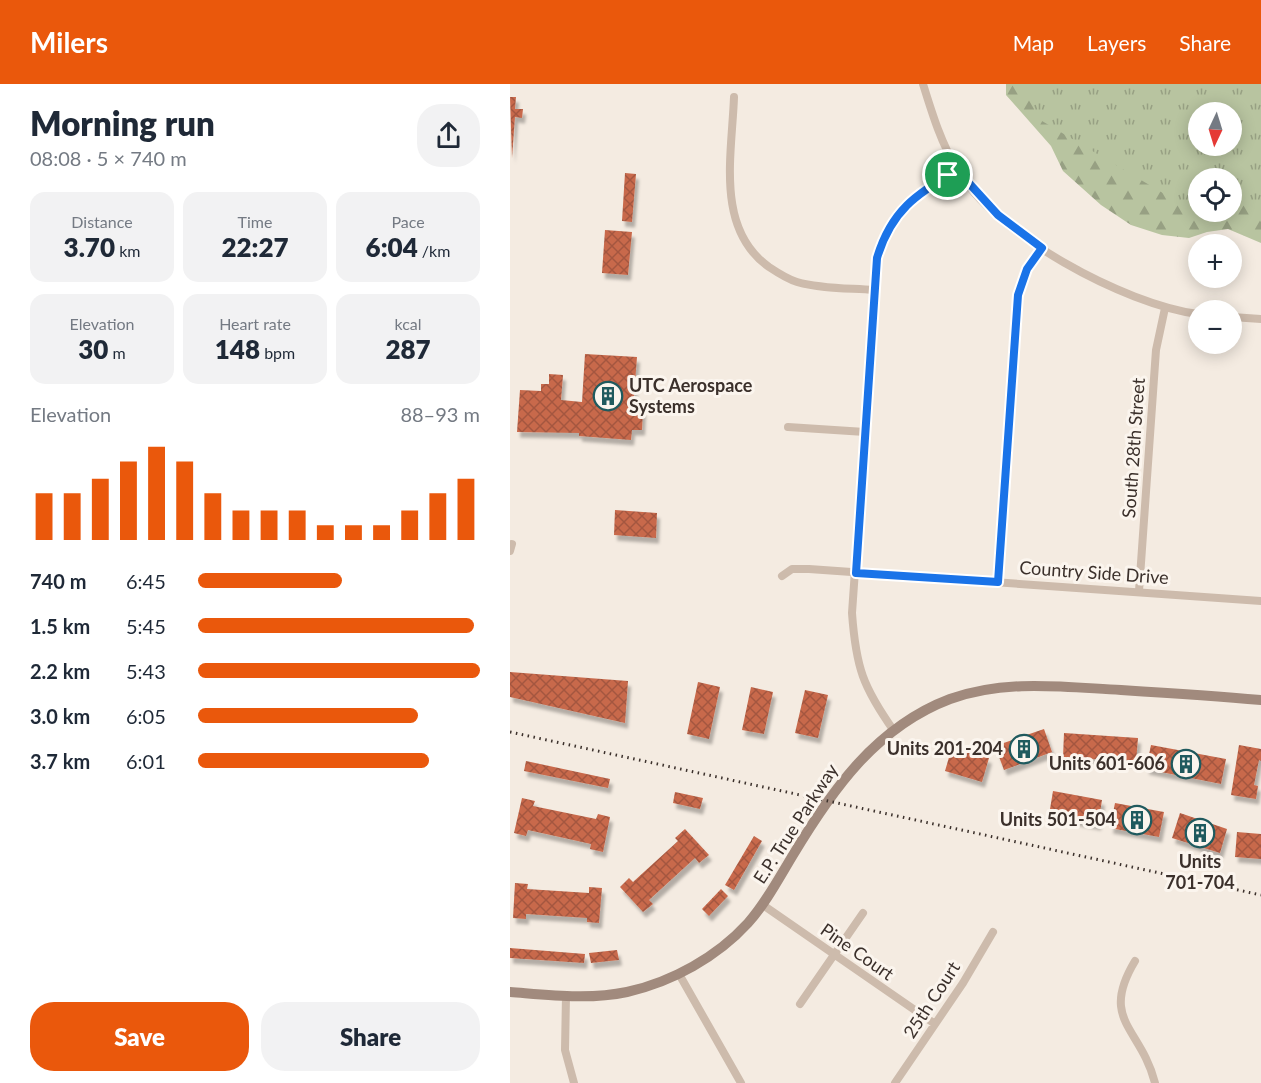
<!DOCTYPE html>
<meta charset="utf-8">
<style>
body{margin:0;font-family:Lato,sans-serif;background:#f2f2f3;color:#1f2937;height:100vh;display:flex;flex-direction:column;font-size:22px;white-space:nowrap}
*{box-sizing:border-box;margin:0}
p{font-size:20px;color:#747a83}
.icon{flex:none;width:33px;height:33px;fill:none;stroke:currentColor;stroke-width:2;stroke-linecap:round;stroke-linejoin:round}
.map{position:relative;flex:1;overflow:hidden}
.sheet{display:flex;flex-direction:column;background:#fff;width:510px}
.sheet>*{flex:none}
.needle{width:39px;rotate:184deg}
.fabs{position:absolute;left:678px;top:18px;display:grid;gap:12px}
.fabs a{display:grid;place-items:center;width:54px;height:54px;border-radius:50%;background:#fff;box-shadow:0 3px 15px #0003;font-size:30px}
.pin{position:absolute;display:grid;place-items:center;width:51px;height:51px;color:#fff;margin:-26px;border:3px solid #fff;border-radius:50%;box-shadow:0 2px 6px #0007}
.round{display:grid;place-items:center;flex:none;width:63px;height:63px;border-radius:24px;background:#f2f2f3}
.head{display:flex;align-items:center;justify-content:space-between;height:102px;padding:0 30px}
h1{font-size:33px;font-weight:800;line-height:45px}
.figures{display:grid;grid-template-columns:repeat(3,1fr);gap:9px;height:102px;padding:6px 30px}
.figures div{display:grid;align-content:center;border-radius:15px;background:#f2f2f3;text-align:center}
.figures b{font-size:26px;font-weight:800}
.figures small{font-size:16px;font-weight:400}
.figures p{font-size:16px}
.chart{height:168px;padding:12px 30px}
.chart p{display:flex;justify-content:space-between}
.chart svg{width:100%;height:108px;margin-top:6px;stroke:#ea580c;stroke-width:6}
.button{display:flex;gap:12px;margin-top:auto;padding:12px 30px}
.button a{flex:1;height:69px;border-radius:24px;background:#ea580c;color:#fff;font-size:24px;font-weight:800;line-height:69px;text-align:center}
.button a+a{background:#f2f2f3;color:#1f2937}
ul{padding:0 30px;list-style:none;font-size:20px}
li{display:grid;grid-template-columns:96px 72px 1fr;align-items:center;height:45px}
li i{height:15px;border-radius:8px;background:#ea580c}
header{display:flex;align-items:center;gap:36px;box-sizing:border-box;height:84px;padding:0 30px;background:#ea580c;color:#fff}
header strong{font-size:28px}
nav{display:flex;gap:33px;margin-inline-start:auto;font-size:21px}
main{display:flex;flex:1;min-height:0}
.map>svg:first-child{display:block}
.forest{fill:url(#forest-firs);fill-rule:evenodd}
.park{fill:url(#park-tufts);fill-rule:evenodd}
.building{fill:url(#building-cross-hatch);filter:url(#shadow)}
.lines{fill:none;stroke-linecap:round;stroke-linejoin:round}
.minor{stroke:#cdbbac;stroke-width:8}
.secondary{stroke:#a18a7d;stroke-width:10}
.rail{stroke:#3b302b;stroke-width:3;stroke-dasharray:1.5 4.5;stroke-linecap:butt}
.route-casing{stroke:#fff;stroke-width:12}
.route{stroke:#1a73e8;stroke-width:8}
.labels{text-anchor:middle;stroke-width:6;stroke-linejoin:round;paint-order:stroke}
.poi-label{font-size:18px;font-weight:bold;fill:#3b302b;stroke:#fbf5ee;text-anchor:end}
.street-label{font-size:18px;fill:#3b302b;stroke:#fbf5ee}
</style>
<header>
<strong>Milers</strong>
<nav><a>Map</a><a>Layers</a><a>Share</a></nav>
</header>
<main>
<section class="sheet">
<div class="head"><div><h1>Morning run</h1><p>08:08 · 5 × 740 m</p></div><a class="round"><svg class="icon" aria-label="share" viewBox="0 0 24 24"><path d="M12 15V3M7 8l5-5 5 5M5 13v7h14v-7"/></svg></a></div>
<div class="figures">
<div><p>Distance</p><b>3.70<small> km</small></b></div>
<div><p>Time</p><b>22:27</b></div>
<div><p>Pace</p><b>6:04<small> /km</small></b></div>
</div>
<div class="figures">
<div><p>Elevation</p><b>30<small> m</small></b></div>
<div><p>Heart rate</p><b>148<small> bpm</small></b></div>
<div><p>kcal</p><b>287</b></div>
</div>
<div class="chart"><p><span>Elevation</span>88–93 m</p>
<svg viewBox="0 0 160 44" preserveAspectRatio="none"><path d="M5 44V25M15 44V25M25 44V19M35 44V12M45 44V6M55 44V12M65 44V25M75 44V32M85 44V32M95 44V32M105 44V38M115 44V38M125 44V38M135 44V32M145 44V25M155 44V19"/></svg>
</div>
<ul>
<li><b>740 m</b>6:45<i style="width:51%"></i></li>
<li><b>1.5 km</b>5:45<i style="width:98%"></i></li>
<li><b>2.2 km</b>5:43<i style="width:100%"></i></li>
<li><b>3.0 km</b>6:05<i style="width:78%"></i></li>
<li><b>3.7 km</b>6:01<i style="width:82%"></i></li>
</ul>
<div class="button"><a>Save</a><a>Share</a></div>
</section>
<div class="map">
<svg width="751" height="999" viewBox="0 0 751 999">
<defs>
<pattern id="forest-firs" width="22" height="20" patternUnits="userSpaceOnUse" patternTransform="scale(1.5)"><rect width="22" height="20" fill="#b8c4a0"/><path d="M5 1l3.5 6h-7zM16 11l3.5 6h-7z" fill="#97a083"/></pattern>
<pattern id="park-tufts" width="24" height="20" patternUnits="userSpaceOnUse" patternTransform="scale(1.5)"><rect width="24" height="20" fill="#b8c4a0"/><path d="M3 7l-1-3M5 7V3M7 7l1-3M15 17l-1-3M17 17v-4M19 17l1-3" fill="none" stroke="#97a083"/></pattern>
<pattern id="building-cross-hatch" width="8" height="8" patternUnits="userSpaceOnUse" patternTransform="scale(1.5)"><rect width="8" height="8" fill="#c8694b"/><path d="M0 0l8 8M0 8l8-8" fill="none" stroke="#a4573f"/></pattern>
<filter id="shadow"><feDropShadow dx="3" dy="5.5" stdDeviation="1.5" flood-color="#0004"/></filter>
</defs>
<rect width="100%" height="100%" fill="#f4ebe1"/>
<path class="forest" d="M496 0H751V159L718 145 697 148 679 154 652 151 621 141 591 121 553 87 541 62 496 11ZM688 28H722V62H688ZM688 94H722V128H688Z"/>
<path class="park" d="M518 0H751V117L722 121V94H688V126L683 127 527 34ZM688 28H722V62H688Z"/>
<path class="building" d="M0 13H6L5 25H13L12 34 5 33 2 74Z
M115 89 126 90 122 138 112 137Z
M95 146 122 148 118 191 92 189Z
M75 270 127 273 123 325 133 326 132 346H122L121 356 69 352V349L7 348 10 306 31 307V300H39V290L53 291 51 316 72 318Z
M105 426 147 429 146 454 104 451Z
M0 588 118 597 115 639 0 613Z
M188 598 210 603 199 655 177 650Z
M241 603 263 608 254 650 232 646Z
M295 606 318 611 308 654 285 649Z
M534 645 542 668 494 686 485 662Z
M554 649 628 654 626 678 553 673Z
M641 661 716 675 711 700 636 685Z
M729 661 751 665V677L749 676 744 701 748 702 746 715 721 711Z
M442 663 479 674 472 698 435 687Z
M16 677 100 695 98 704 14 687Z
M543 707 592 716 588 741 539 731Z
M165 708 193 714 190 725 163 719Z
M12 714 25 717 23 722 86 735 88 730 100 733 93 768 80 765 81 760 18 746 16 752 4 749Z
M605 719 654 728 649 753 600 744Z
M670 729 717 745 710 769 662 754Z
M175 745 199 771 189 779 185 774 139 816 143 820 133 828 110 803 119 794 123 798 168 757 165 754Z
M727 748 751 750V775L725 773Z
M244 752 252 757 224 806 215 801Z
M5 799 18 800 17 805 79 809V803L92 804 89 839 77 838V834L16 830V835L3 834Z
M211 805 218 812 199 832 192 825Z
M0 864 75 870 74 879 0 874Z
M107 866 109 876 81 879 79 869Z"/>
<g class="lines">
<path class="minor" d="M413 0C422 29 431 59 447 85 485 151 614 220 688 230
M224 13C222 70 205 145 259 183 268 189 277 195 287 198 312 205 339 204 364 206
M722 233 751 235
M278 343 355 348
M0 467 2 460
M272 492 282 485H299L751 517
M488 498 508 211 517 185 532 163
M629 507 646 266 655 224
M384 647C353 603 346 584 342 529L367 174C380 127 407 110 447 86
M253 821 425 940
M625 877C589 937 631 943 645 999
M169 890 231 999
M56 912 55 966 64 999
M290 920 353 829
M385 999 453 899 483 848"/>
<path class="secondary" d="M0 908C39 911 79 916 117 908 162 898 207 873 238 839 256 819 269 794 283 771 322 706 366 643 440 615 496 595 553 603 611 606 658 609 704 612 751 616"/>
<path class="rail" d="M0 648 751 811"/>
</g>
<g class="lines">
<g class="route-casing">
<path id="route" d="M447 86 488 131 532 164 517 185 508 211 488 498 346 489 367 174C381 127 406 110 447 86Z"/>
</g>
<use href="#route" class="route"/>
</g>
<defs>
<g id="building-ring" transform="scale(1.5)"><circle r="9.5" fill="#fbf5ee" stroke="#1f5a5e" stroke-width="1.5"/><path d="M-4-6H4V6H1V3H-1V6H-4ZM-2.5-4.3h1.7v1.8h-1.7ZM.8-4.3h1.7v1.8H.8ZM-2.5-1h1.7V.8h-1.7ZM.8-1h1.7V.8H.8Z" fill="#1f5a5e"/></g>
</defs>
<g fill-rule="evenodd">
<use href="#building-ring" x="98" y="312"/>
<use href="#building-ring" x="514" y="665"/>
<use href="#building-ring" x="676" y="680"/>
<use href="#building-ring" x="627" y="736"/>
<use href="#building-ring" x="690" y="749"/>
</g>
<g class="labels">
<g class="poi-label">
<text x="119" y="308" text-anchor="start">UTC Aerospace<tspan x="119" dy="21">Systems</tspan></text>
<text x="493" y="671">Units 201-204</text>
<text x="655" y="686">Units 601-606</text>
<text x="606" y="742">Units 501-504</text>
<text x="690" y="784" text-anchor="middle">Units<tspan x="690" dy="21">701-704</tspan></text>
</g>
<g class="street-label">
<text transform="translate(624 364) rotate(-86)" y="6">South 28th Street</text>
<text transform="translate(584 489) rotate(4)" y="6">Country Side Drive</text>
<text transform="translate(286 740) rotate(-57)" y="6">E.P. True Parkway</text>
<text transform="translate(347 868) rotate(35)" y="6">Pine Court</text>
<text transform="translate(422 916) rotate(-57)" y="6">25th Court</text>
</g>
</g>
</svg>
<div class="fabs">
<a><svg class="needle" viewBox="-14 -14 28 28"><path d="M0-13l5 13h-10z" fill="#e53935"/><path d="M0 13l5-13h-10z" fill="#747a83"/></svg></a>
<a><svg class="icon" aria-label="locate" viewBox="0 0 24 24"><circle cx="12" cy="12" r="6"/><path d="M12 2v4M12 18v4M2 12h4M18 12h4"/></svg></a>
<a>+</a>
<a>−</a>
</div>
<div class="pin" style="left:438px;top:91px;background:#1e9e55"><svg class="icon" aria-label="arrive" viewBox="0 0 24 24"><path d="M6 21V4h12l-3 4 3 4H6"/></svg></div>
</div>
</main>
